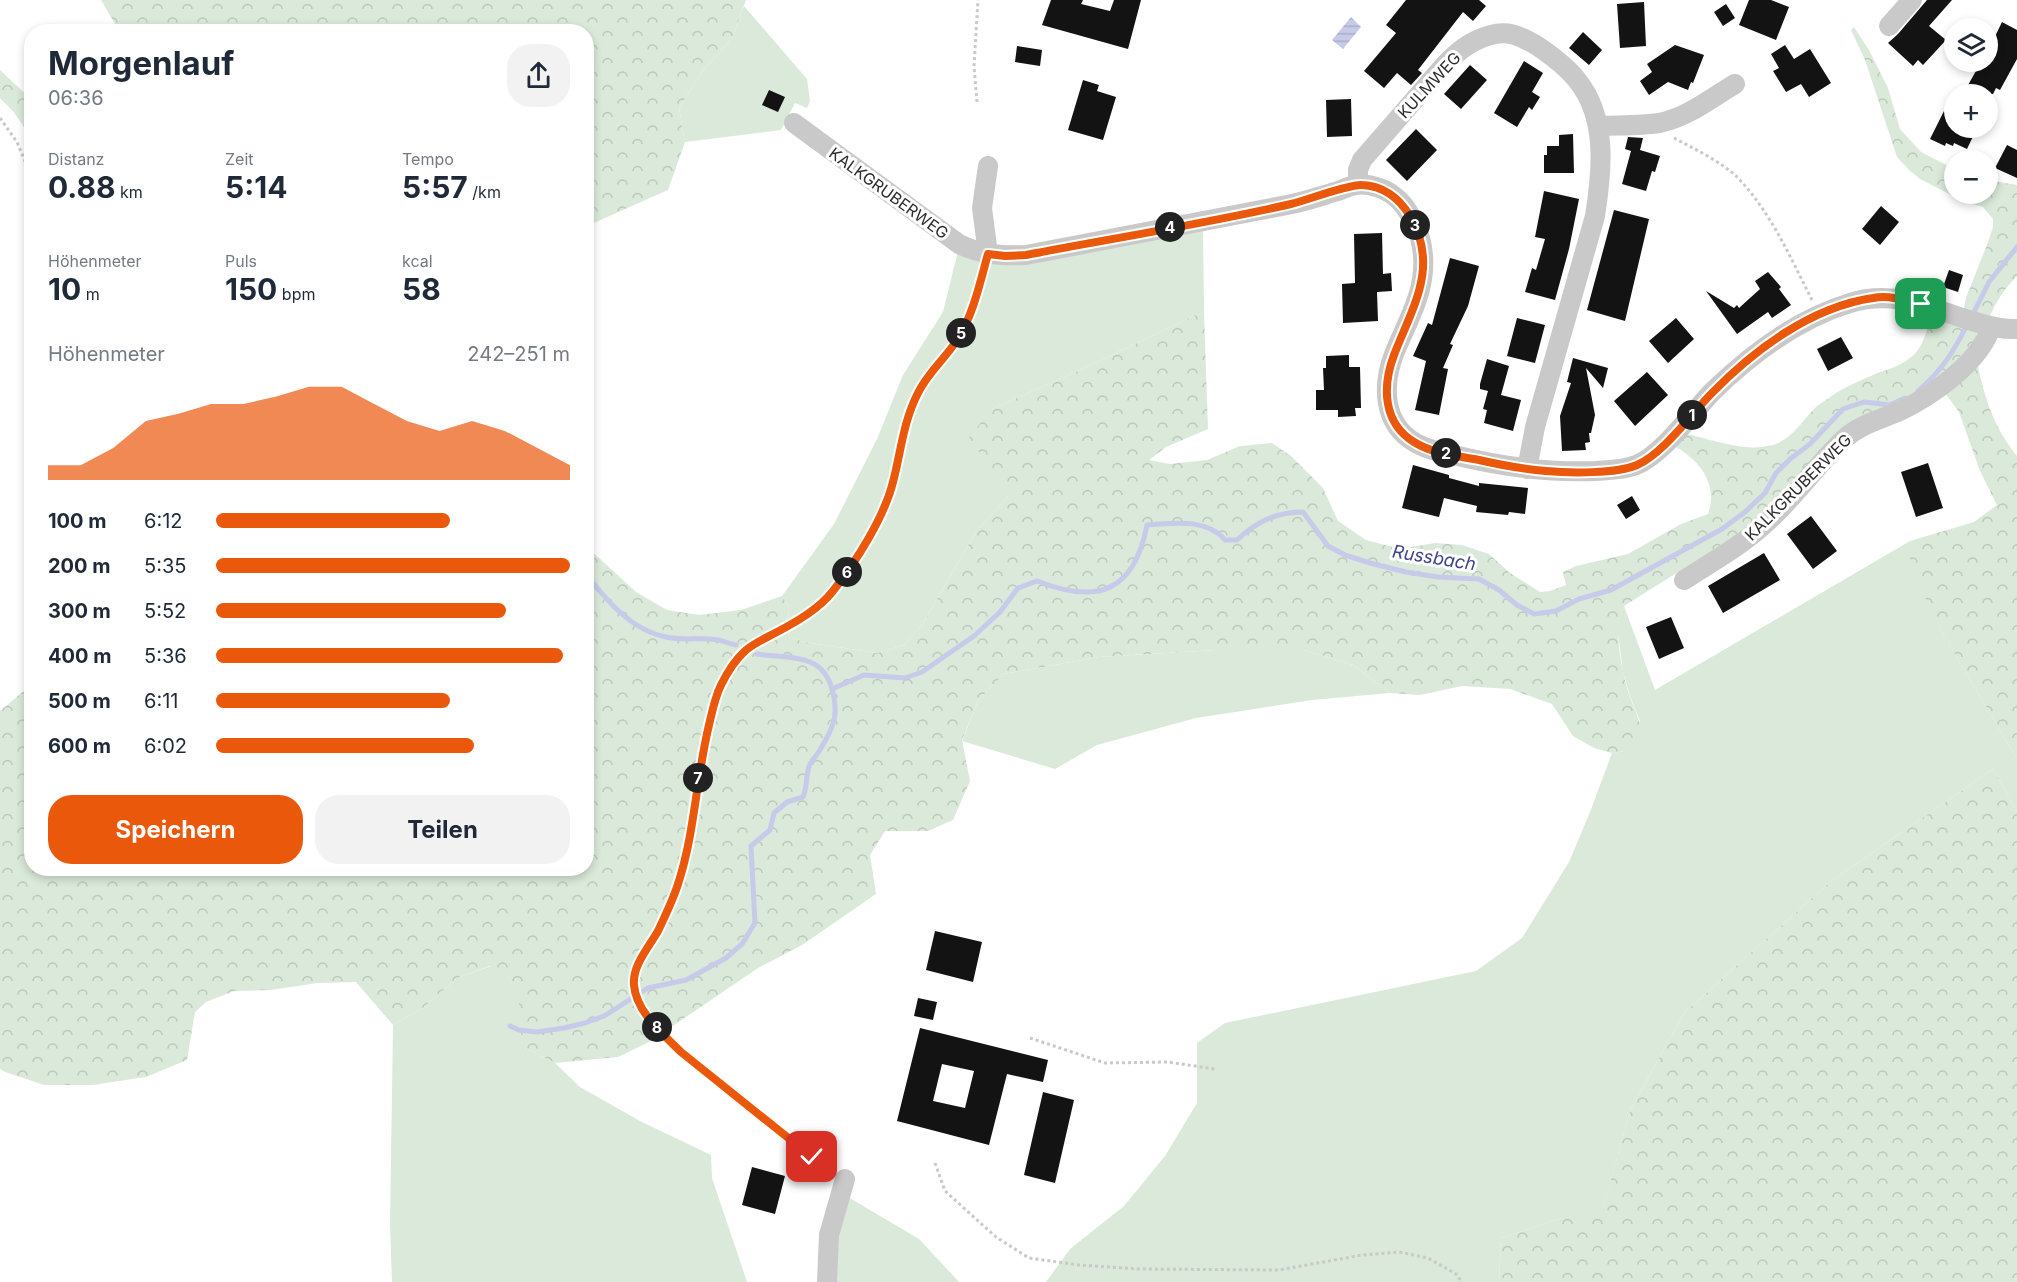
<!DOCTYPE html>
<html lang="de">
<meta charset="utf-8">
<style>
body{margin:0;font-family:Inter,sans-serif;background:#f2f2f3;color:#1f2937;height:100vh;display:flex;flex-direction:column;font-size:22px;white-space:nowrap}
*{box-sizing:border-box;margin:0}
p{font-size:20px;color:#747a83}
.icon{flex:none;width:33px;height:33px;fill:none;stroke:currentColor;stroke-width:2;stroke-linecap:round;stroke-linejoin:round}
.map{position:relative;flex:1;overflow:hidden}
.drawer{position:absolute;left:24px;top:24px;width:570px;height:852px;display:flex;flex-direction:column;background:#fff;border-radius:24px;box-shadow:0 3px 9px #0003}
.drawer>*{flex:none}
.controls{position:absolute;left:1944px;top:18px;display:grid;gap:12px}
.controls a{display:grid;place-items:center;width:54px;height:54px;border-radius:50%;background:#fff;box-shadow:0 3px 9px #0003;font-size:30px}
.pin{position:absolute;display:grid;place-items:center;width:51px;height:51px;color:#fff;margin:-26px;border-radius:12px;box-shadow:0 3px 9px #0006}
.km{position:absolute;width:30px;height:30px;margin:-15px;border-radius:50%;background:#222;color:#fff;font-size:16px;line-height:30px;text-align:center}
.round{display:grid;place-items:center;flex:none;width:63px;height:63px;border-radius:24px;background:#f2f2f3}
.summary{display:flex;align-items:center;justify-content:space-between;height:102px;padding:0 24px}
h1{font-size:33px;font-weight:700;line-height:45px}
.stats{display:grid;grid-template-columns:repeat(3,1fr);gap:9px;height:102px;padding:6px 24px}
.stats div{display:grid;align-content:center}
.stats b{font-size:30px;font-weight:700}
.stats small{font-size:16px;font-weight:400}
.stats p{font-size:16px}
.chart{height:168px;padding:12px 24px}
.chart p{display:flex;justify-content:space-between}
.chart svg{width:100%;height:108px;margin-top:6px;fill:#ea580c;opacity:.7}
.action{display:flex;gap:12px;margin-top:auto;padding:12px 24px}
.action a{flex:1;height:69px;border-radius:24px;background:#ea580c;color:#fff;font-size:24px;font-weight:700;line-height:69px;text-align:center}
.action a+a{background:#f2f2f3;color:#1f2937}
ul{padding:0 24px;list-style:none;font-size:20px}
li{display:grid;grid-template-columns:96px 72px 1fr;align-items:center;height:45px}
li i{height:15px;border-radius:8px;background:#ea580c}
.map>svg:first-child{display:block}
.green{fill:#dae9da}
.forest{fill:url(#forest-crowns)}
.water{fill:url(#water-rules)}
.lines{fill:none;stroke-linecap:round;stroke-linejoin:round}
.stream{stroke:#c7cae9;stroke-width:5}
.building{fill:#131313;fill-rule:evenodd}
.path{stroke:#c9c9c9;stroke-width:3;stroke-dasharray:3 3;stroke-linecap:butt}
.street{stroke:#c9c9c9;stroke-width:20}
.route-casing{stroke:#fff;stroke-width:12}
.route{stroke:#ea580c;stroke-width:8}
.labels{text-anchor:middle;stroke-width:6;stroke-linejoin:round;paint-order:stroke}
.street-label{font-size:16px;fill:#2c2c2c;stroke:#fff}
.water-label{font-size:18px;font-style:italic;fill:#3f458a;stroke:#fff}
</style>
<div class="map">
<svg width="2017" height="1282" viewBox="0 0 2017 1282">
<defs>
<pattern id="forest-crowns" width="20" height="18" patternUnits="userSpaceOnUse" patternTransform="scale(1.5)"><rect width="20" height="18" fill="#dae9da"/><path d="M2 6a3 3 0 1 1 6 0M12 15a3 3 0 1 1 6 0" fill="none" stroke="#bbc8bb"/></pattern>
<pattern id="water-rules" width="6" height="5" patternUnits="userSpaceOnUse" patternTransform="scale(1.5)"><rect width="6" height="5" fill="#c7cae9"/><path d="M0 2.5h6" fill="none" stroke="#abaec8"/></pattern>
</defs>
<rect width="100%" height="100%" fill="#fff"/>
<path class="green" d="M744 6 807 79 810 101 807 108 795 103 781 130 685 142 679 108 702 72 732 38Z
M1203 227 1204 311 1091 365 992 409 1008 497 977 530 922 625 904 645 877 653 804 642 788 636 789 607 782 596 834 524 877 439 903 375 943 312 958 251 984 259Z
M1910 541 1911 568 1947 641 2017 759V812L1993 769 1830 882 1684 1013 1630 1111 1603 1209 1552 1221 1501 1238 1499 1282H1046L1070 1249 1124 1206 1165 1156 1197 1103V1043L1225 1023 1476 971 1522 938 1569 862 1590 812 1612 753 1626 751 1640 721 1630 696 1623 672 1617 626 1624 606 1655 690Z
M1216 650H1304L1353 665 1390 693 1312 700 1196 718 1097 745 1055 769 962 741 978 701 1003 674 1099 657Z
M491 966 509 978 520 1003 521 1041 525 1048 555 1063 580 1087 640 1121 711 1155 712 1178 747 1282H392L390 1225 393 1025 423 1008 457 978Z
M848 1197 919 1239 959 1282H833V1255Z"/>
<path class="forest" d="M101 0H746L732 38 702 72 679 108 685 142 668 190 587 226 586 32 119 31Z
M1854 27 1869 50 1888 88 1900 129 1921 152 1954 169V194H1988V180L2017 185V276C2004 289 1996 302 1989 318L1963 312 1966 298 1988 242 1993 227V219L1983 207 1963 201 1920 179 1909 170 1897 157 1865 60 1851 30Z
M0 70 31 99V137L13 111 0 98Z
M1204 311 1208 429 1166 447 1149 460 1170 464 1207 460 1240 446 1272 443 1291 456 1323 488 1338 521 1366 540 1400 549 1435 543 1462 545 1489 554 1510 573 1540 592 1550 591 1566 585 1563 572 1576 566 1628 554 1681 524 1708 514C1719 483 1698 458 1672 445L1683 433C1712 439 1743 453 1773 445 1793 439 1803 419 1817 406 1822 403 1827 399 1832 396 1844 387 1859 381 1873 375 1885 370 1899 367 1910 358 1920 351 1924 339 1928 327L1918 311 1977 332 1976 339 1933 387 1863 421 1750 527 1624 606C1622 613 1618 621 1618 628 1618 650 1623 676 1630 697 1637 715 1641 722 1642 741L1626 751 1612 753 1594 748 1573 736 1552 704 1510 689 1462 686 1420 695 1390 693 1353 665 1304 650H1216L1099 657 1003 674 978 701 962 740 970 781 953 820 928 831H885L870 855 876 894 802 945 758 968 649 1042 618 1057 555 1063 525 1048 521 1041 519 1003 509 978 490 966 457 978 423 1008 393 1025 356 982 317 983 271 990 234 991 206 1002 195 1012 187 1060 146 1077 92 1085H44L5 1072 0 1069V711L31 685 32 868H586L587 547 636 592 667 610 699 615 741 610 782 596 789 607 788 636 804 642 877 653 904 645 922 625 977 530 1008 497 969 437 992 409 1091 365Z
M1977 362C1985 399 1993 426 2017 456V759L1947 641 1910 568V541L1974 522 1997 505 1980 471 1959 412 1943 390Z
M1993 769 2017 812V1282H1499L1501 1238 1552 1221 1603 1208 1630 1111 1684 1013 1830 882Z"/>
<path class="water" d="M1351 17 1361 27 1343 49 1332 40Z"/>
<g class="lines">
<path class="stream" d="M1972 316 1989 282 2017 247
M1918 391C1942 370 1953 353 1967 325
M586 574C607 601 631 630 666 637 683 641 701 637 718 640 724 641 730 644 736 645
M757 654C788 659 822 652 832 689L864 675 905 678 922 672 974 636 1000 612 1018 588 1037 581C1098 605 1134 592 1147 525 1173 523 1207 518 1225 540H1237C1256 522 1276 512 1303 512L1328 546 1345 555 1370 563 1406 572 1438 577 1479 579 1499 590 1517 605 1534 614 1556 611 1579 599 1611 590 1722 529 1745 512 1765 493 1776 473 1790 459 1810 444 1843 409 1864 402 1890 405 1905 398
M510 1026 519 1030 537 1032 564 1028 585 1023 604 1016 648 988 686 980 726 958 742 944 755 923 751 846 770 830 774 813 787 802 803 797C808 786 805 775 810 764 813 759 818 754 821 748 834 727 839 714 832 689"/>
</g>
<path class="building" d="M1051 0H1083L1081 4 1110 11 1114 0H1141L1128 49 1042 25Z
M1406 0H1479L1486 6 1473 21 1463 12 1418 70 1422 73 1411 85 1397 73 1384 88 1364 71 1396 33 1386 25Z
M1749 0H1771L1789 7 1776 40 1739 25Z
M1927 0H1952L1929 26 1946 40 1923 65 1918 60 1913 66 1888 43 1898 34Z
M1644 2 1646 46 1620 48 1617 4Z
M1726 4 1735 18 1723 26 1714 12Z
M2002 22 2017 30V59L2000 90 1996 88 1993 94H1963L1981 62H1988V51Z
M1583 32 1602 50 1589 65 1569 48Z
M1675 45 1704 55 1693 83 1691 82 1688 90 1668 82 1649 95 1640 81 1652 72 1647 64Z
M1785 45 1794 59 1810 49 1831 83 1809 97 1801 84 1786 92 1773 71 1779 68 1771 54Z
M1017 46 1042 50 1040 66 1015 62Z
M1524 61 1543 73 1532 92 1540 97 1532 110 1529 107 1517 127 1494 113Z
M1470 65 1487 80 1461 109 1444 94Z
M1083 80 1099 85 1097 91 1116 97 1103 140 1068 130Z
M769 90 785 97 778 112 762 105Z
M1351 99 1352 136 1327 137 1326 100Z
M1944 111 1954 116V128H1977L1967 149 1954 143 1953 146 1946 143 1945 146 1930 139Z
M1416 129 1437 150 1407 181 1386 160Z
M1573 134 1574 173H1544V155H1547V146H1559V135Z
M1628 137 1643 138 1640 150 1660 156 1655 172 1652 171 1646 191 1622 184 1631 151 1625 149Z
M2007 145 2017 150V178L1995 168Z
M1544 191 1579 199 1569 249 1555 300 1525 292 1532 268 1536 270 1545 239 1535 237Z
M1881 206 1899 222 1880 245 1862 229Z
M1614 210 1649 219 1625 321 1587 310Z
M1382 233 1383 274 1391 273 1392 291 1377 292 1378 321 1343 323 1342 284 1355 283 1354 234Z
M1450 258 1479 266 1468 306 1450 344 1453 345 1443 368 1448 369 1439 415 1415 410 1426 361 1413 356 1428 323 1432 325Z
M1949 270 1963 275 1958 292 1943 287Z
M1768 272 1781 287 1779 289 1791 305 1772 318 1768 312 1737 334 1706 291 1734 308 1737 305 1739 308 1760 289 1755 281Z
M1517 318 1545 325 1535 363 1507 356Z
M1676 318 1694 339 1668 363 1649 341Z
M1841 337 1853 358 1828 371 1817 349Z
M1349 355V367H1360L1361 408H1355L1356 416 1338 417V410H1316V390H1324L1323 368H1326V356Z
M1573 358 1608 368 1603 388 1586 368 1595 415 1591 433H1589L1590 442 1585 443 1586 450 1562 451 1560 416 1571 383 1567 382Z
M1487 359 1509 366 1501 395 1521 400 1513 431 1484 423 1487 410 1483 409 1488 391 1480 389V384Z
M1647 372 1668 395 1635 426 1614 401Z
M1928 463 1943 508 1916 517 1901 472Z
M1413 465 1449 475V478L1479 486V483L1528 488 1525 514 1509 512 1508 515 1476 512 1477 506 1444 498 1439 517 1402 508Z
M1632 496 1640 510 1626 519 1617 505Z
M1811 516 1837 551 1813 569 1787 534Z
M1764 553 1780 580 1723 613 1708 586Z
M1671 617 1684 648 1659 659 1646 627Z
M935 931 982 942 973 982 926 970Z
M918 998 937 1002 933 1020 914 1016Z
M920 1028 1048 1060 1043 1082 1007 1074 989 1145 897 1121ZM942 1064 974 1071 965 1108 933 1101Z
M1043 1092 1074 1100 1055 1183 1024 1175Z
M752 1167 785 1176 775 1214 742 1205Z"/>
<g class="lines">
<path class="path" d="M977 102 974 66 978 0
M0 118 17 142 32 178
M1674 138C1693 148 1723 163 1737 177 1771 212 1790 257 1812 300
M1030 1038 1105 1063 1168 1062 1215 1069
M935 1163 945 1191 996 1237 1029 1258 1079 1265 1139 1269 1279 1270 1362 1255 1399 1252 1428 1258 1456 1274 1462 1282
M831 1170 812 1157 681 1052C663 1034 637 1012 634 986 631 966 650 946 658 929 665 916 672 901 677 887 683 869 689 850 692 830 700 783 700 732 720 688 727 672 738 654 753 645 779 627 811 617 832 592 855 564 885 516 894 481 901 451 903 421 917 393 928 373 946 358 958 339 971 318 976 294 983 270"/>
<path class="street" d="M1889 26 1912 0
M794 123 959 244C981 255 1002 256 1026 255 1113 238 1200 222 1287 205 1304 202 1321 196 1338 191 1344 189 1351 185 1357 185 1368 183 1386 189 1394 196 1403 202 1409 213 1414 222 1425 245 1426 268 1419 293 1413 314 1402 334 1394 354 1382 386 1383 423 1414 442 1427 450 1444 453 1458 456 1504 467 1550 473 1596 471 1609 470 1624 470 1636 465 1663 454 1691 414 1712 392 1751 354 1797 319 1850 303 1895 289 1929 308 1972 321 1987 325 2001 330 2017 329
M1598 126C1618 125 1640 126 1659 123 1687 118 1711 98 1735 84
M1358 184V170L1362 160C1382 137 1402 114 1422 91 1438 73 1453 52 1475 41 1501 28 1515 32 1539 47 1552 56 1567 67 1577 80 1608 118 1602 172 1595 216L1535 427 1527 469
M988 254 982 208 988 166
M1684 580C1712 562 1741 546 1766 523 1794 498 1816 466 1843 440 1860 424 1880 420 1900 411 1932 396 1980 362 1991 327
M827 1282 829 1235 845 1179"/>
</g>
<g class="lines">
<g class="route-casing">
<path id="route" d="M812 1157 681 1052C663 1034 636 1012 634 985 632 966 649 947 658 931 665 916 673 900 678 884 695 832 696 778 709 725 712 712 715 697 721 685 727 673 735 660 745 651 754 643 766 638 777 632 796 622 819 609 833 591 855 563 884 518 893 482 901 452 903 422 918 393 928 372 947 357 959 337 974 312 980 282 988 254L1005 256 1026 255C1114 238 1204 224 1291 204 1308 200 1348 184 1362 185 1384 186 1399 198 1410 216 1440 267 1412 308 1394 355 1382 387 1383 423 1414 442 1433 454 1458 456 1479 460 1501 465 1523 469 1546 471 1568 473 1617 474 1637 465 1664 453 1691 414 1712 393 1754 350 1811 307 1873 298 1889 295 1905 300 1921 304"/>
</g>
<use href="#route" class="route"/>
</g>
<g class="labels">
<g class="street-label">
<text transform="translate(1429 85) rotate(-47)" y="6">KULMWEG</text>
<text transform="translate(889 193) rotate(36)" y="6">KALKGRUBERWEG</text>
<text transform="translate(1798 487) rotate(-45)" y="6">KALKGRUBERWEG</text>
</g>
<g class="water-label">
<text transform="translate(1434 558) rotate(9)" y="6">Russbach</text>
</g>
</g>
</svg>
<div class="controls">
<a><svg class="icon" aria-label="layers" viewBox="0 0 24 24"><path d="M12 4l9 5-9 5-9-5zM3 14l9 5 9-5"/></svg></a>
<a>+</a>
<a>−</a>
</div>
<div class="pin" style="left:1921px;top:304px;background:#1e9e55"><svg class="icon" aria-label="arrive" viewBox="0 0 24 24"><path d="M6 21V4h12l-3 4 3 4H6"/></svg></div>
<div class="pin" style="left:812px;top:1157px;background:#d93025"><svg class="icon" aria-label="check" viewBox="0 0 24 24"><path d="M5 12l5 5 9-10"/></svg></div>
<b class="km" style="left:1692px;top:415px">1</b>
<b class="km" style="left:1446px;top:453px">2</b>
<b class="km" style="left:1415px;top:225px">3</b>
<b class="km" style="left:1170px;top:227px">4</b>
<b class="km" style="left:961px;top:333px">5</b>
<b class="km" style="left:847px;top:572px">6</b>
<b class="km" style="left:698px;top:778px">7</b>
<b class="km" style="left:657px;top:1027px">8</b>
<section class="drawer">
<div class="summary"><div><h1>Morgenlauf</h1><p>06:36</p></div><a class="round"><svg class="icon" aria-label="share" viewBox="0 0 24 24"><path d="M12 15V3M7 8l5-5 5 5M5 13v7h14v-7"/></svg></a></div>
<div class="stats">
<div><p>Distanz</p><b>0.88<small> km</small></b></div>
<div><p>Zeit</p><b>5:14</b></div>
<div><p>Tempo</p><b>5:57<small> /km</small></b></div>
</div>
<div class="stats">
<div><p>Höhenmeter</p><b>10<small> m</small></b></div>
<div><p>Puls</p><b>150<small> bpm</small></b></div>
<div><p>kcal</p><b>58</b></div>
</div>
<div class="chart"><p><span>Höhenmeter</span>242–251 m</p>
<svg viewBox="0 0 160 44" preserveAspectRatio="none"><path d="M0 44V38L10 38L20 31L30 20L40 17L50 13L60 13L70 10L80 6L90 6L100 13L110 20L120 24L130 20L140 24L150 31L160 38V44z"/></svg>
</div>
<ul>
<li><b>100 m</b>6:12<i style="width:66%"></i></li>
<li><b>200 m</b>5:35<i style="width:100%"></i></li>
<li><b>300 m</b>5:52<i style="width:82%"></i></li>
<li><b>400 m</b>5:36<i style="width:98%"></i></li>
<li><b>500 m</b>6:11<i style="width:66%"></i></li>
<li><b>600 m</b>6:02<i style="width:73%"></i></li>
</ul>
<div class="action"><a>Speichern</a><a>Teilen</a></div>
</section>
</div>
